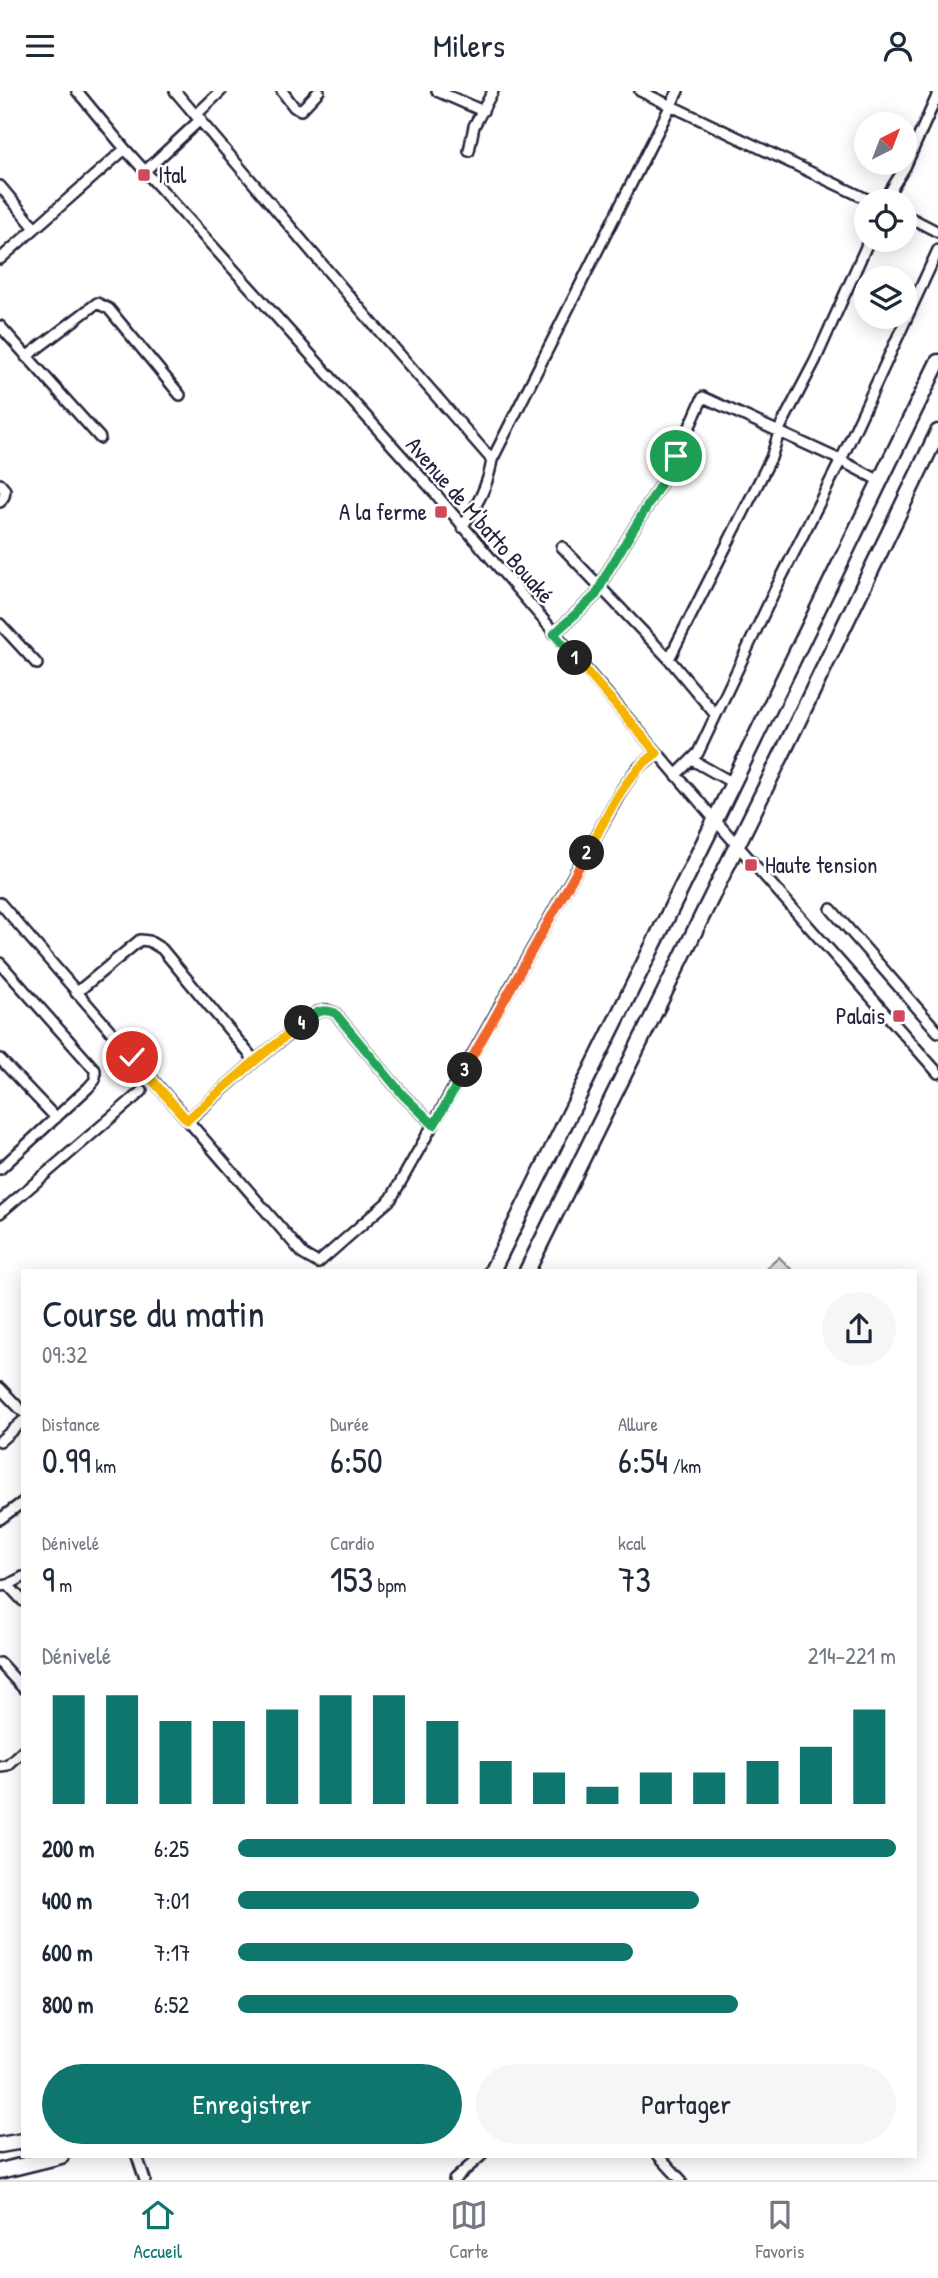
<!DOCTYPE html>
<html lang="fr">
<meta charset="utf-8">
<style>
body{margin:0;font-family:"Patrick Hand",sans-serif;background:#f6f6f7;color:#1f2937;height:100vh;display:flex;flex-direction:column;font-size:26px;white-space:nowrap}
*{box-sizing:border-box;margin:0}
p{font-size:23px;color:#747a83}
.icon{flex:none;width:38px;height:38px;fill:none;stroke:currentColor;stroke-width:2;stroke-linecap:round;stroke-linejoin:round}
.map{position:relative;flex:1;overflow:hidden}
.drawer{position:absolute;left:21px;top:1178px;width:896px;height:889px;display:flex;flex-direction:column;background:#fff;border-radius:0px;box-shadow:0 4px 18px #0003}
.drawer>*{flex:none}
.needle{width:46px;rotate:42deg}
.controls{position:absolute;left:854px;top:21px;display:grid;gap:14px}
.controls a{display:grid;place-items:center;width:63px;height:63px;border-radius:50%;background:#fff;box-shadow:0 4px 18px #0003;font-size:35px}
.pin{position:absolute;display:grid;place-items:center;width:60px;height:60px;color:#fff;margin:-30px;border:4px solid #fff;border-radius:50%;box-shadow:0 2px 7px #0007}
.km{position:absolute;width:35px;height:35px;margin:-18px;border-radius:50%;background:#222;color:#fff;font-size:19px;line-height:35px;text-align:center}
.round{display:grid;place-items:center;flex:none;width:74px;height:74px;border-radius:37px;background:#f6f6f7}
.summary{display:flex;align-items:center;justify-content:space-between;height:119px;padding:0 21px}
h1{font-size:38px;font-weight:600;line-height:52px}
.metrics{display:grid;grid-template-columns:repeat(3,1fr);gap:10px;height:119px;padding:7px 21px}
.metrics div{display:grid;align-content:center}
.metrics b{font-size:35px;font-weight:600}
.metrics small{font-size:19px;font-weight:400}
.metrics p{font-size:19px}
.chart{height:196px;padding:14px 21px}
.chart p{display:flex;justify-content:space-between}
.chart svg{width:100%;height:126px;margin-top:7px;stroke:#0f766e;stroke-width:6}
.primary-button{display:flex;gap:14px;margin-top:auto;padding:14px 21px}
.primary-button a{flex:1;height:80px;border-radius:42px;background:#0f766e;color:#fff;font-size:28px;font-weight:600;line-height:80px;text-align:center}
.primary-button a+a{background:#f6f6f7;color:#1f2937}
ul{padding:0 21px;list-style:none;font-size:23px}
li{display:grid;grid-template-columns:112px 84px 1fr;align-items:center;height:52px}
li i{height:18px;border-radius:9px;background:#0f766e}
header{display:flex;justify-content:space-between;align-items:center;height:91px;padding:0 21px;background:#fff;font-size:32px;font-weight:600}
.dock{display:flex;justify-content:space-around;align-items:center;height:98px;border-top:2px solid #e0e1e3;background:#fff;font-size:19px;color:#747a83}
.dock a{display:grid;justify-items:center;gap:4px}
.dock .current{color:#0f766e}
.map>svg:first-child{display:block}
.pitch{fill:#dfdfe2;stroke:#80808e;stroke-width:2}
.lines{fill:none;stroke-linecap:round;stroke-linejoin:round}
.minor-casing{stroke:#22223b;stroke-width:14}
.highway-casing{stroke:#22223b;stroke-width:19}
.minor{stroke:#fff;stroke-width:9}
.highway{stroke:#fff;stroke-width:14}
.split-1-casing{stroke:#fff;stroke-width:14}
.split-2-casing{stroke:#fff;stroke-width:14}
.split-3-casing{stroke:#fff;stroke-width:14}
.split-4-casing{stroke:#fff;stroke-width:14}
.split-5-casing{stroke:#fff;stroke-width:14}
.split-1{stroke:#22a559;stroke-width:9}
.split-2{stroke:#f5b400;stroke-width:9}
.split-3{stroke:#f0652b;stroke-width:9}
.split-4{stroke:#22a559;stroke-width:9}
.split-5{stroke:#f5b400;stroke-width:9}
.poi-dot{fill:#d1495b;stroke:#fff;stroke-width:2.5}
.labels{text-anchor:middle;stroke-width:5;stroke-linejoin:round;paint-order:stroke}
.poi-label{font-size:23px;fill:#22223b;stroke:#fff;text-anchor:start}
.street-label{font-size:23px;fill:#22223b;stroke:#fff}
</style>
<header><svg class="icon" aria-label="menu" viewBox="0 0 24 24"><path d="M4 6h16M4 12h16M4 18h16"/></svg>Milers<svg class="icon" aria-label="person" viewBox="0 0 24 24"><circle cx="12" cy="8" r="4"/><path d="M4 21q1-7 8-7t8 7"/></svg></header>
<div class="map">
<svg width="938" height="2089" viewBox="0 0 938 2089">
<rect width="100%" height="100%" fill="#fff"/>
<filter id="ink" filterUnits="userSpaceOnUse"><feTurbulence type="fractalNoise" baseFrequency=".0143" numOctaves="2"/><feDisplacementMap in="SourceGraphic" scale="14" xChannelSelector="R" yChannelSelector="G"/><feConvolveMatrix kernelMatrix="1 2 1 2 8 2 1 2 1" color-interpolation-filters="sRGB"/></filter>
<g filter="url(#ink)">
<path class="pitch" d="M779 1166 792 1179H765Z"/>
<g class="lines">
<g class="minor-casing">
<path id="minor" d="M77 0 125 58 428 394 715 729 938 982
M175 0 373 233 492 369
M282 0 294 16 301 19 319 0
M437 0 483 20
M640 0 871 110
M197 23 221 0
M469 60 474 35 493 0
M145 80 201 28
M0 95 35 137
M884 110 905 76 938 3
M905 124 938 141
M0 168 125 58
M0 235 100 347
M26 266 97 212 109 218 180 304
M0 393 5 399 4 405 0 411
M462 436C477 415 488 395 492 369L678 0
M562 456 669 568 715 623
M0 533 37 573
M554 543 596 504 607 482 674 371 703 306 836 367 880 390
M669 568 771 367 781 335 815 270 869 149
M692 669 733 692
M676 684 698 662 775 499 841 369 938 159
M0 812 304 1164 318 1172 391 1108 623 697 637 678 657 662
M831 818 938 941
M0 872 95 979V989L88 997 0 1078
M76 902 140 849 149 850 162 858 255 970 317 921 327 919 335 922 403 1004 434 1034
M0 968 56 1027
M188 1029 255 970
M0 1122 142 1000
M0 1297 23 1321
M0 1350 23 1330
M0 1428 23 1411
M8 1494 23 1510
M0 1495 8 1494 23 1486
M0 1572 23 1597
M0 1675 7 1674 23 1659
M137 2065 145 2089
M659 2065 681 2089
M454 2089 481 2065"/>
</g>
<g class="highway-casing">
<path id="highway" d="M492 1180 715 729 938 271
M527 1180 786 655 938 341
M0 2054 23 2050
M0 2080 61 2065"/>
</g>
<use href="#minor" class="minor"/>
<use href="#highway" class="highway"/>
</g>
</g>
<g class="lines" filter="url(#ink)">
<g class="split-1-casing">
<path id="split-1" d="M575 567 554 543 596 504 607 482 674 371 676 365"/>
</g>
<g class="split-2-casing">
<path id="split-2" d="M575 567 657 662C623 684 607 727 587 762"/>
</g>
<g class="split-3-casing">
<path id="split-3" d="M465 979 587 762"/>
</g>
<g class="split-4-casing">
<path id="split-4" d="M302 932C313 923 321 916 335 922L403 1004 434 1034 465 979"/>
</g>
<g class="split-5-casing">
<path id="split-5" d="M132 966 187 1029 255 970 302 932"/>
</g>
<use href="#split-1" class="split-1"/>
<use href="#split-2" class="split-2"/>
<use href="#split-3" class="split-3"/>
<use href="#split-4" class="split-4"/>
<use href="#split-5" class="split-5"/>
</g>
<g class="poi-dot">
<rect x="137" y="77" width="14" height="14" rx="3.5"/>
<rect x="434" y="414" width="14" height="14" rx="3.5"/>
<rect x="744" y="767" width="14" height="14" rx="3.5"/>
<rect x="892" y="918" width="14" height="14" rx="3.5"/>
</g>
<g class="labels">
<g class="poi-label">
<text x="158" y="92">Ital</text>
<text x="427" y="429" text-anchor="end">A la ferme</text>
<text x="765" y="782">Haute tension</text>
<text x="885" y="933" text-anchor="end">Palais</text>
</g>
<g class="street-label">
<text transform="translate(480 429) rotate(49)" y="8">Avenue de M'batto Bouaké</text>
</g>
</g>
</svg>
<div class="controls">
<a><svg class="needle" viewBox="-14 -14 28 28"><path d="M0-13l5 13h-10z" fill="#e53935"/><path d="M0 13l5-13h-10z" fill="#747a83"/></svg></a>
<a><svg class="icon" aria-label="locate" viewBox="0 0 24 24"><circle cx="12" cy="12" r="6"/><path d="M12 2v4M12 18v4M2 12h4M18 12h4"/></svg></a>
<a><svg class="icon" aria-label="layers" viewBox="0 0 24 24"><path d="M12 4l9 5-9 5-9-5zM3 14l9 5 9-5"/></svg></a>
</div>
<div class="pin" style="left:676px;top:365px;background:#1e9e55"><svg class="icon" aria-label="arrive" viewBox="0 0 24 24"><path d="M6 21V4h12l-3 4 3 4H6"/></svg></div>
<div class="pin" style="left:132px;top:966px;background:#d93025"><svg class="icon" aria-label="check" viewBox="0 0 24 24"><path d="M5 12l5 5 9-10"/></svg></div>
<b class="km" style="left:575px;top:567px">1</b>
<b class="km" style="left:587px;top:762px">2</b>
<b class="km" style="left:465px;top:979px">3</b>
<b class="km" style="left:302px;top:932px">4</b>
<section class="drawer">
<div class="summary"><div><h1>Course du matin</h1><p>09:32</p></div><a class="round"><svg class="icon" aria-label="share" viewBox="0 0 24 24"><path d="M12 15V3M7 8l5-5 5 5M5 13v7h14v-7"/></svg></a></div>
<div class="metrics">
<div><p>Distance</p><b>0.99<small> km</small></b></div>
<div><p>Durée</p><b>6:50</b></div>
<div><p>Allure</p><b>6:54<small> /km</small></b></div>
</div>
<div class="metrics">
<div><p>Dénivelé</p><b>9<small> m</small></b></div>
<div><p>Cardio</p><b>153<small> bpm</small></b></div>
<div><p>kcal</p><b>73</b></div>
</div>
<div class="chart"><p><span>Dénivelé</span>214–221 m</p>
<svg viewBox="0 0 160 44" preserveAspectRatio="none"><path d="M5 44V6M15 44V6M25 44V15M35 44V15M45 44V11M55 44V6M65 44V6M75 44V15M85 44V29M95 44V33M105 44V38M115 44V33M125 44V33M135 44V29M145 44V24M155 44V11"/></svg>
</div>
<ul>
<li><b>200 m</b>6:25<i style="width:100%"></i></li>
<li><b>400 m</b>7:01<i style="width:70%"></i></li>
<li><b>600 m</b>7:17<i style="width:60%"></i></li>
<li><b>800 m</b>6:52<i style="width:76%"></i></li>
</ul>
<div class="primary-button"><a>Enregistrer</a><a>Partager</a></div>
</section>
</div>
<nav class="dock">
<a class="current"><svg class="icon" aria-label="home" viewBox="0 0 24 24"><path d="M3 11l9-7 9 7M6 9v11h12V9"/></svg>Accueil</a>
<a><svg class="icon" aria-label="map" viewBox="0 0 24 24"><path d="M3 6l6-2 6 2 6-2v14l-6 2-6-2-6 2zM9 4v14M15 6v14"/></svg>Carte</a>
<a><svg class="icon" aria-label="saved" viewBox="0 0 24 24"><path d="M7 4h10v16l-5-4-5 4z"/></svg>Favoris</a>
</nav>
